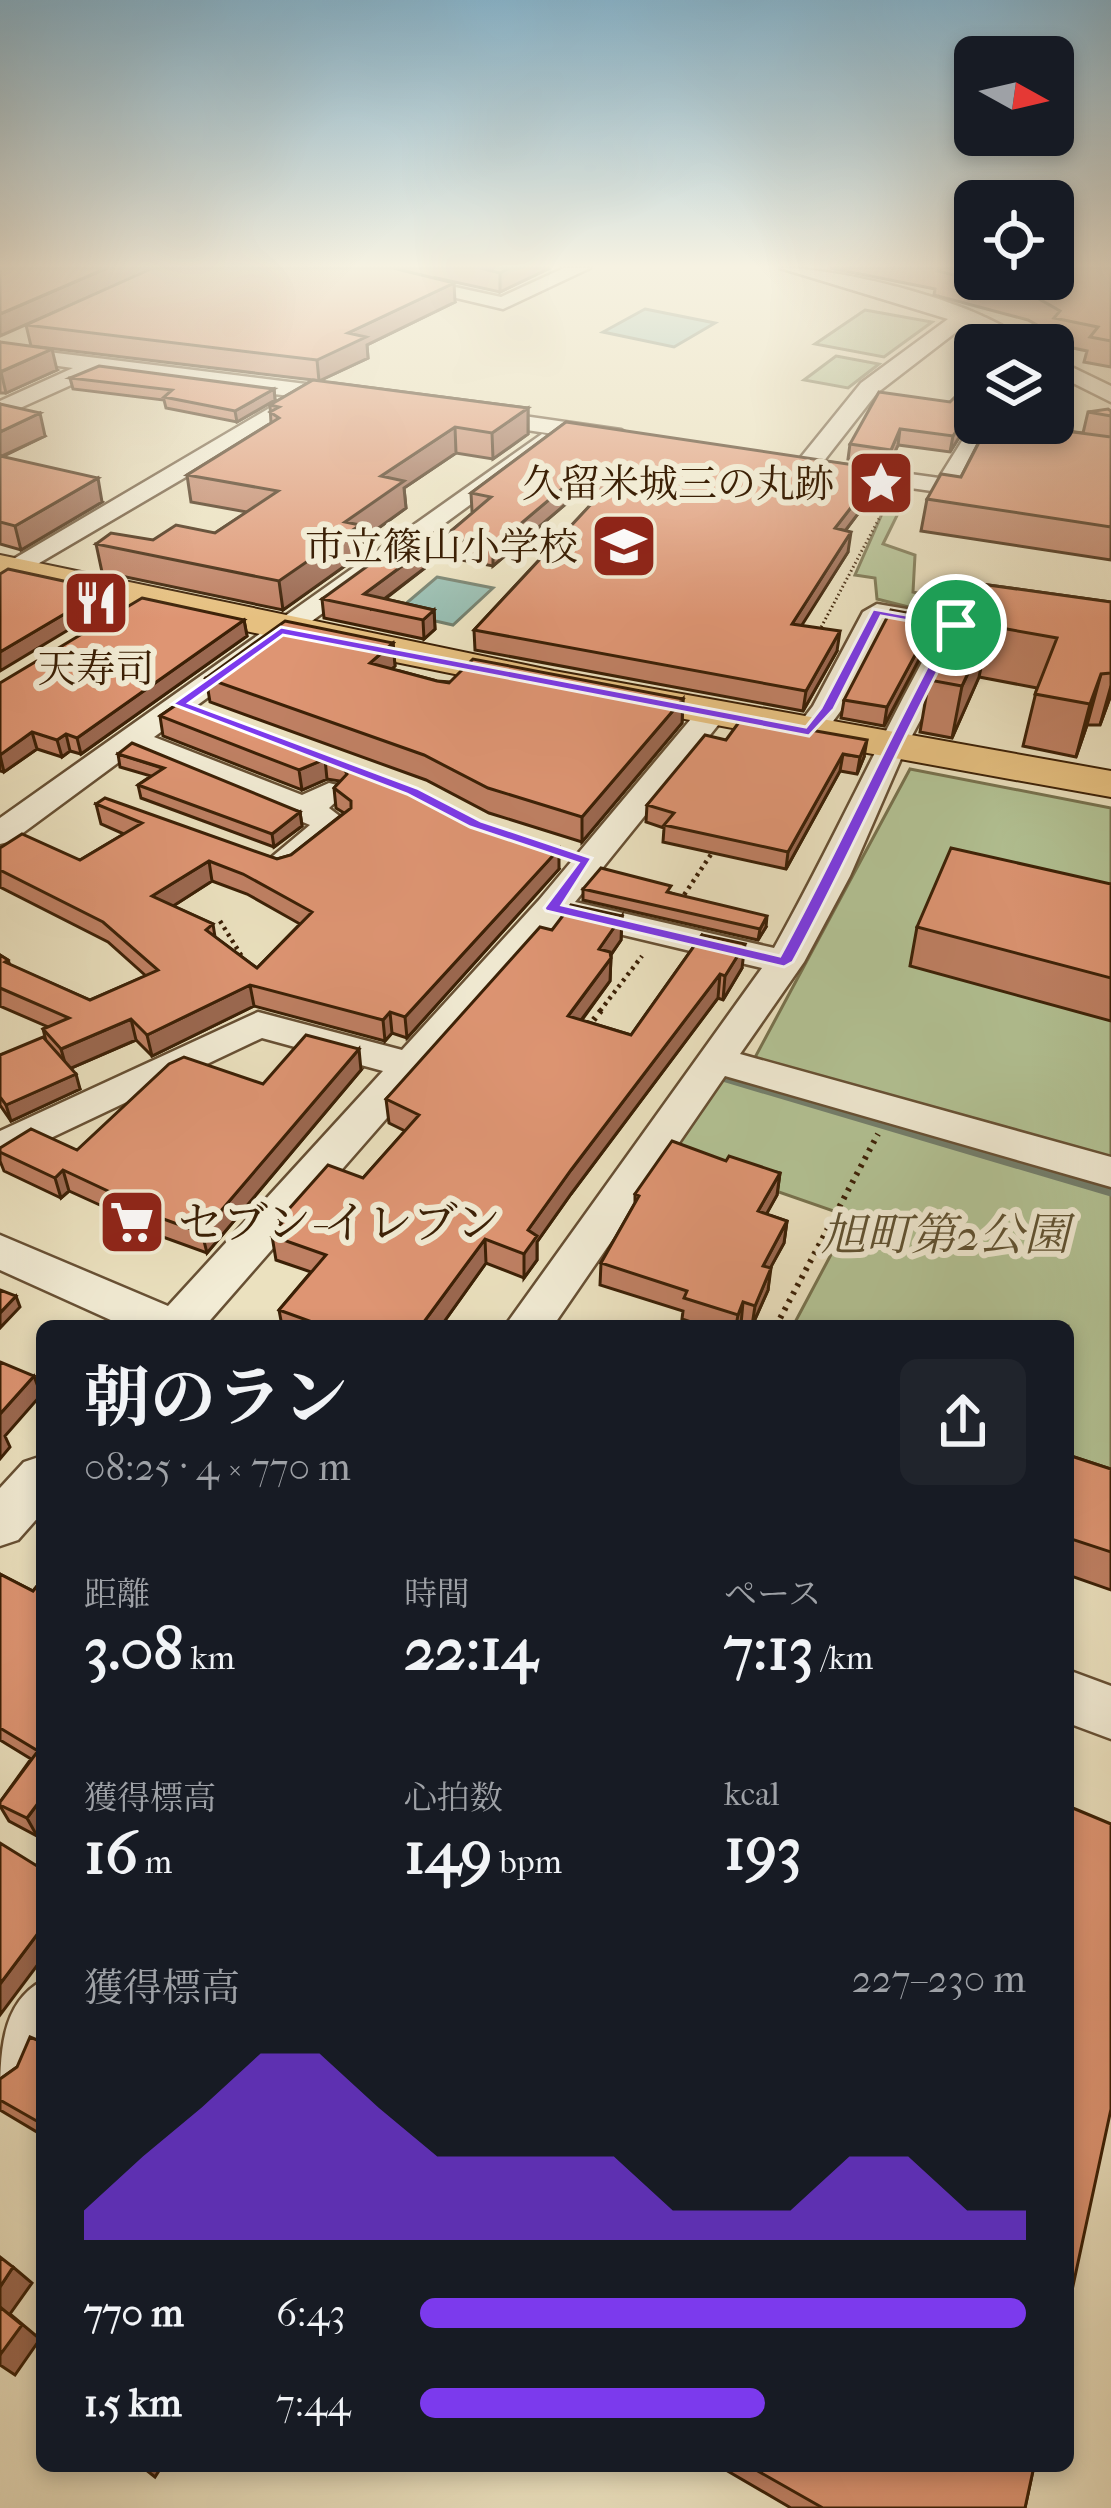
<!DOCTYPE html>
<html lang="ja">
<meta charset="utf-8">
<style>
body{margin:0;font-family:"IM FELL French Canon","Noto Serif JP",serif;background:#20242c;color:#f1f3f6;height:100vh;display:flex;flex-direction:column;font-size:45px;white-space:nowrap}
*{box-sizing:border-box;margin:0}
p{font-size:39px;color:#9ea1a6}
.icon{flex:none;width:66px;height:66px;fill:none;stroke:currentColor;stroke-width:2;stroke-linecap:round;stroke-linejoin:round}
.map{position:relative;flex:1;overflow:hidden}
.drawer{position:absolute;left:36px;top:1320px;width:1038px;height:1152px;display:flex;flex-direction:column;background:#171b24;border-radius:18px;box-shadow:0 6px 18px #0003}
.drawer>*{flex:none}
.needle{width:78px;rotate:98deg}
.fabs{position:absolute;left:954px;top:36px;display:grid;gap:24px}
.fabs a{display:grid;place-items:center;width:120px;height:120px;border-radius:18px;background:#171b24;box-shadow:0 6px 18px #0003;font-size:60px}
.pin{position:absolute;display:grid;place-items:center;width:102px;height:102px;color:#fff;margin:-51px;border:6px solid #fff;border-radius:50%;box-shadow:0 3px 12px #0007}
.round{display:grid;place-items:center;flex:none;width:126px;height:126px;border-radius:18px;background:#20242c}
.summary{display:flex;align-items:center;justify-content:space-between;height:204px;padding:0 48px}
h1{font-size:66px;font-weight:700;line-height:90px}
.stats{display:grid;grid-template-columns:repeat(3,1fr);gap:18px;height:204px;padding:12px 48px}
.stats div{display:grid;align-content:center}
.stats b{font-size:60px;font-weight:700}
.stats small{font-size:33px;font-weight:400}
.stats p{font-size:33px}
.chart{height:336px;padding:24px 48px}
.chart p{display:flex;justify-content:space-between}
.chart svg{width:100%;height:216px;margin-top:12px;fill:#7c3aed;opacity:.7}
ul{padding:0 48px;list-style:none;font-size:39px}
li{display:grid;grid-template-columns:192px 144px 1fr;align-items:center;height:90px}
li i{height:30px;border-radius:15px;background:#7c3aed}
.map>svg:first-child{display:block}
.green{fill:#b3c395;stroke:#77724e;stroke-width:3}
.water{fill:#98beb2;stroke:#737f6d;stroke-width:3}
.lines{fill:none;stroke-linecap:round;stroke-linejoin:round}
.stream{stroke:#737f6d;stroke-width:9}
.minor-casing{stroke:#675034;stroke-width:5}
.major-casing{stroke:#3b2006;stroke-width:4}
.path-far2{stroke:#3b2006;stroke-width:3;stroke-dasharray:1.5 3;stroke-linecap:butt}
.path-far1{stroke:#3b2006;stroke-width:4.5;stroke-dasharray:3 4.5;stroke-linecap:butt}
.path{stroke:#3b2006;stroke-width:6;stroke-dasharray:3 6;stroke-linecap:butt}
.minor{fill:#f2ecd5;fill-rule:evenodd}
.major{fill:#e6c080;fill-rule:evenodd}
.wall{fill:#bf8063;stroke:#3b2006;stroke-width:3;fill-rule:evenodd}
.shaded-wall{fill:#9b6850;stroke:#3b2006;stroke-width:3}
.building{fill:#de9573;stroke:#3b2006;stroke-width:3;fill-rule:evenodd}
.route{fill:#7c3aed;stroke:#fff;stroke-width:3;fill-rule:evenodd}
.labels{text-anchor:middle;stroke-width:12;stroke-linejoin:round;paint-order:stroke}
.far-poi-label{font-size:39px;fill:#3b2006;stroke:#f2ecd5;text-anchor:end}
.poi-label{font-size:45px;fill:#3b2006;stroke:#f2ecd5;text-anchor:start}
.park-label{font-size:45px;font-style:italic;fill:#5f5131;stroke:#f2ecd5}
</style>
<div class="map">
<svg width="1111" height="2508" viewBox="0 0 1111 2508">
<rect width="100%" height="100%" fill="#ebe1bf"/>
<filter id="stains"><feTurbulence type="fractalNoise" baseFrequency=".00167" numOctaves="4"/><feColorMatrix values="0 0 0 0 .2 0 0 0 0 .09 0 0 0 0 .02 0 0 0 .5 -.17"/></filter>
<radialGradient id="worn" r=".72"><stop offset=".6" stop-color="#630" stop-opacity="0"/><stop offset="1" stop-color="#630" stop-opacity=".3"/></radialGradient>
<path class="green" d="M865 310 932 322 884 357 815 344Z
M836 356 879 364 848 388 804 380Z
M893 489 909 491 883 544 915 555 913 592 1010 613 948 617 877 599 875 578 855 575Z
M910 769 1111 808V1159L752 1063Z
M719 1070 1111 1185V1494L1068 1480V1326H793L851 1217 664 1152Z"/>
<path class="water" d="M645 309 715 323 674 347 603 332Z
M437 577 493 588 453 625 396 612Z"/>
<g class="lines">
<path class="stream" d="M716 1075 1111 1192"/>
<g class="minor-casing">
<path id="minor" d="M329 268H367L501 297 564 268H590L503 309Z
M780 268C843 268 985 303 1030 345H1003L964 326 877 393 823 462 939 478 967 433 975 431 1111 451V465L982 446 955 491 946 493 797 472V462L861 383 948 319Z
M0 346 314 385 354 391 365 398 354 405 317 400 0 586V567L290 396 100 372 0 417V401L73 368 0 358Z
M1053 358 1111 386V402L1053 373Z
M467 408 621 430 633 437 621 444 459 420V410Z
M542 434 550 436V446L154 737 302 795 329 783 341 786 345 793 329 808 350 824C334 845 299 875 272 868L267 861 310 825 134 751 12 841 0 844V818Z
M877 604 948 616 968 610 1111 634V652L970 627 907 745 850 876 804 962 740 1054 1111 1157V1187L725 1076 553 1326H505L762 968 560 920 205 1326H124L0 1270V1235L168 1306 383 1071 262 1038 0 1162V1131L258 1012 402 1050 539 900 701 707 712 705 727 714 575 902 774 948C832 844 881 735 939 631L886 622 842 709 820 739H798L793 732 813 706 863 612Z
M42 1456V1513L18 1540 0 1546V1488L24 1462Z
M1068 1670 1111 1686V1739L1068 1723Z
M42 1981C42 2033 57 2084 0 2107 0 2055 0 2004 42 1981Z"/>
</g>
<g class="major-casing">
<path id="major" d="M0 555 554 671 1111 771V797C739 731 368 661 0 577Z"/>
</g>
<path class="path-far2" d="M817 635 890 498"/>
<path class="path-far1" d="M680 901 716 847
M220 921 246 963
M600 1011 642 956"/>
<path class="path" d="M588 1027 603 1008
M776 1326 878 1134"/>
<use href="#minor" class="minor"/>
<use href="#major" class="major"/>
</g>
<path class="wall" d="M0 268H550L500 292 437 278 455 302 367 345 368 358 319 381 528 408V434L493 459 456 453 404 488 406 508 362 540 363 553 283 610 102 572 96 544 153 540 215 533 247 512 191 502 187 475 271 423 270 405 313 380 31 346 26 325 63 309Z
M830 268H1111V367L1084 362 1087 351 1049 343 1051 333 1028 320 934 295 935 289Z
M0 342 57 370 6 393H0Z
M70 378 274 389 275 400 237 422 166 408 164 400 73 389Z
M975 396V423H1027L1026 426 1083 433 1088 412 1111 411V560L921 531 927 499 961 477 986 428 974 427 963 431 950 452 898 445 889 465 848 459 850 444 950 402Z
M0 404 45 436 2 457 102 502 21 550 0 544Z
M566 422 878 487 845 531 848 552 801 625 837 651 803 711 475 650 474 630 599 496 588 485 493 566 445 557 444 537 474 512 472 511 471 493Z
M429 546 430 564 385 599 434 610 435 629 424 639 324 618 322 599Z
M981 584 1111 602V695L1100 725H1087L1076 757 1023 746 1037 688 979 677 952 738 920 732 929 680Z
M244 620 247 636 81 754 70 751 62 757 37 749 4 772 0 771V683Z
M932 635 884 726 841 718 844 700Z
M393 643 395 666 392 669 437 681 683 699 682 723 582 842 489 813 426 780 210 702 206 678Z
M179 703 397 782 559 869 407 1038 392 1033 385 1041 254 1006 152 1056 136 1040 71 1068 80 1089 11 1121 0 1105V1055L46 1041 43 1029 48 1027 0 1006V955L8 960 10 965 90 1000 146 976 108 942 0 887V848L80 860 124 834 101 824 96 804 277 859 291 855 344 813 336 808 334 788 340 781 327 779 302 790 163 736 160 716ZM212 881 247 894 300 924 257 968 215 937 213 924 173 906Z
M726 740 864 757 857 774 840 771 786 869 663 842 664 828 646 822 647 805Z
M118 754 300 812 302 826 274 847 141 798 138 785 151 776 120 767Z
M1111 884V1021L910 966 917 927Z
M583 889 671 893 766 927 758 940 583 900Z
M622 916 621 940 611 955 610 981 582 1020 631 1035 702 935 742 968 723 1000 718 998 571 1194 537 1242V1260L524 1278 486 1263 441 1326H282L279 1310 311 1272 276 1260 272 1236 281 1224 280 1219 363 1178 405 1131 389 1123 386 1099 552 930Z
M361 1070 207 1253 152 1233 146 1240 107 1224 102 1206 69 1191 61 1198 4 1171 0 1161V1148L77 1150 263 1084Z
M726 1161 780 1173 777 1195 766 1214 787 1221 784 1243 770 1268 768 1290 752 1326 741 1324 740 1326H703L682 1319 683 1311 600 1285 601 1263 635 1203V1194Z
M1068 1455 1111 1469V1590L1068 1575Z
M0 1574 33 1591 42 1580 37 1836 9 1821 0 1806V1802L31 1759 0 1740Z
M42 2042V2135L0 2110V2079L17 2067Z
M719 2466H1034L1025 2508H791Z"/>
<path class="shaded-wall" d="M107 268H155L0 336V314Z
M509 268H550L500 292V273Z
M454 283 455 302 367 345 368 358 319 381 317 360 348 333Z
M52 349 57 370 6 393 1 372Z
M274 389 275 400 237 422 235 411Z
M528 408V434L493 459 492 433Z
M975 412 974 427 963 431 950 452 953 436 966 416Z
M40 413 45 436 0 457V432Z
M455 427 456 453 404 488 406 508 362 540 363 553 283 610 279 581 345 522 381 476Z
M900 429 898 445 889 465 891 450Z
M589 466 588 485 493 566V547Z
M881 469 878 487 833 547 835 528Z
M98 478 102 502 21 550 15 526Z
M851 532 848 552 790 644 792 624Z
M429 546 430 564 371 609 364 594Z
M105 590 108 606 0 671V652Z
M434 610 435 629 424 639 423 620Z
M935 618 932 635 884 726 887 707Z
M244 620 247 636 81 754 77 738Z
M990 626 979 677 952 738 962 686Z
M840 631 837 651 803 711 806 691Z
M393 643 395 666 372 687 370 663Z
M1101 674 1087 725 1076 757 1090 704Z
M1111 686V695L1100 725Z
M683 699 682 723 582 842V817Z
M32 732 37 749 4 772 0 755Z
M66 734 70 751 62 757 57 740Z
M867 740 864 757 857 774 860 757Z
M843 754 840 771 786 869 788 852Z
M325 759 327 779 302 790 299 770Z
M300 812 302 826 274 847 272 834Z
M559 849V869L407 1038 405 1017Z
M209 861 212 881 156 917 152 896Z
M622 916 621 940 598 973 599 949Z
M767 916 766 927 758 940 760 929Z
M745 944 742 968 723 1000 725 976Z
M611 958 610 981 567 1039 568 1016Z
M720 974 718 998 571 1194 537 1242V1260L524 1278V1254L528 1230 571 1170Z
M250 985 254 1006 152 1056 147 1035Z
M390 1012 392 1033 385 1041 383 1020Z
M131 1019 136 1040 67 1070 61 1049Z
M359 1049 361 1070 207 1253 202 1233Z
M76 1074 80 1089 11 1121 6 1105Z
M63 1170 69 1191 61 1198 55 1178Z
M780 1173 777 1195 756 1233 758 1211Z
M147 1213 152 1233 146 1240 140 1220Z
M787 1221 784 1243 760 1287 763 1266Z
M485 1239 486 1263 441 1326H424L423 1323Z
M771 1268 768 1290 752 1326 755 1306Z
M16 1296 20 1307 0 1328V1313Z
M743 1302 741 1324 740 1326H736L738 1315Z
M34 1376 41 1395 5 1436 10 1447 0 1459V1414Z
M42 1798V1829L37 1836 27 1818Z
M42 1928V1959L0 2015V1984Z
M13 2267 32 2283 10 2314 40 2339 15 2375 0 2365V2287Z
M141 2466H162L155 2477Z"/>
<path class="building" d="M0 268H107L0 314Z
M153 268H393L454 283 348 333 366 337 317 360 26 325Z
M480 268H509L500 273Z
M943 268H975V279H1053V268H1111V341L1090 337 1098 327 1054 318 1060 311 1032 295 938 271Z
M0 342 52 349 0 372Z
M99 366 274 389 235 411 164 397 172 390 70 378Z
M313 380 528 408 492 433 455 427 381 476 404 481 345 522 360 525 279 581 96 544 111 533 153 540 176 525 215 533 278 491 187 475 279 418 270 412 279 407 270 405Z
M879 392 950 402 958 394 975 396V412L966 416 953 436 900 429 891 450 850 444Z
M0 404 40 413 0 432Z
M1108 409 1111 411V416L1088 412Z
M566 422 881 469 835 528 851 532 792 624 840 631 806 691 474 630 608 486 589 466 493 547 444 537 491 497 471 493Z
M989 423H1005L1111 437V527L927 499 941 474 961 477Z
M0 456 98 478 15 526 0 522Z
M402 541 429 546 364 594 434 610 423 620 322 599Z
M8 569 105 590 0 652V574Z
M981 584 1111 602V673L1101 674 1090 704 1035 694 1057 638 990 626 962 686 929 680Z
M142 598 244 620 77 738 66 734 57 740 32 732 0 755V683Z
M891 610 935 618 887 707 844 700Z
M285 621 393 643 370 663 437 681 449 683 473 659 683 699 582 817 488 788 424 755 206 678Z
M179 703 397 782 461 815 559 849 405 1017 390 1012 383 1020 250 985 147 1035 131 1019 61 1049 43 1029 69 1018 0 988V955L8 960 5 962 90 1000 158 970 103 922 0 870V848L22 834 80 860 142 823 96 804 105 798 277 859 291 855 351 808V801L334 788 347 774 340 762 325 759 299 770 160 716ZM209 861 243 874 312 912 257 968 206 930 213 924 152 896Z
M742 718 867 740 860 757 843 754 788 852 664 825 674 813 647 805 705 735 726 740Z
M132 743 300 812 272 834 138 785 164 768 118 754Z
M951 848 1111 884V978L917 927Z
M601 868 671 886 667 892 767 916 760 929 583 889Z
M571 905 622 916 599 949 610 952 611 958 568 1016 631 1035 702 935 745 944 725 976 720 974 571 1170 528 1230 537 1236 524 1254 485 1239 423 1323 430 1326H323L279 1310 326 1255 272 1236 284 1220 280 1219 328 1165 363 1178 419 1115 386 1099 540 927 552 930Z
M306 1035 359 1049 202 1233 147 1213 140 1220 101 1204 112 1193 63 1170 55 1178 0 1152V1148L31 1129 77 1150 169 1064 184 1057 263 1084Z
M43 1037 76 1074 6 1105 0 1097V1055Z
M672 1141 726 1161 729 1156 780 1173 758 1211 787 1221 763 1266 771 1268 755 1306 743 1302 738 1315 684 1298 687 1291 601 1263 639 1196 635 1194Z
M0 1290 16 1296 0 1313Z
M0 1362 34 1376 0 1414Z
M1068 1455 1111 1469V1552L1068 1538Z
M0 1574 33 1591 42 1580V1677L38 1682 42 1685V1798L27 1818 0 1805V1802L38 1751 0 1728Z
M1068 1806 1111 1824V2109L1068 2309Z
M0 1843 42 1869V1928L0 1984Z
M30 2037 42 2042V2124L0 2100V2079L17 2067Z
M0 2257 13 2267 0 2287Z
M0 2307 22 2325 0 2355Z
M749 2466H1034L1025 2508H823Z"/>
<linearGradient id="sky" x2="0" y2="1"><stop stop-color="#88b8d2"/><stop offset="0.43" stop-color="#f6f2e2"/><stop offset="1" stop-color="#f6f2e2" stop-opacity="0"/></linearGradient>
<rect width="1111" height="619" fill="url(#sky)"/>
<path class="route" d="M873 609 962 625C902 736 853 852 793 962L784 967 546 911 544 908 578 863 470 827 407 794 172 704 281 627 806 727 821 708ZM881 616 948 628C889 736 839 848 780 956L562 905 592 858 481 821 417 788 189 703 283 635 809 736 834 709Z"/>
<defs>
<g id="sight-square" transform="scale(3.45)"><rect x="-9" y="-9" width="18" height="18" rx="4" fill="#8f2418" stroke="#f2ecd5"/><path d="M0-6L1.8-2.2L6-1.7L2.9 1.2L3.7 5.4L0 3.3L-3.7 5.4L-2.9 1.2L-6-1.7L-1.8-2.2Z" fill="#fff"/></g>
<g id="school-square" transform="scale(3.45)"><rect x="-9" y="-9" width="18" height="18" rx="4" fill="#8f2418" stroke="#f2ecd5"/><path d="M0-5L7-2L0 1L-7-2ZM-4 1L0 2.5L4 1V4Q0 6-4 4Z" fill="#fff"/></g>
<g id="restaurant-square" transform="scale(3.45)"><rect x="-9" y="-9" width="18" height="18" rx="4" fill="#8f2418" stroke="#f2ecd5"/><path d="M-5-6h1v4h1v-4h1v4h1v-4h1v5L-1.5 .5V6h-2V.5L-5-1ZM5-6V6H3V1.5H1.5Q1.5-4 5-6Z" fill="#fff"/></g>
<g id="supermarket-square" transform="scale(3.45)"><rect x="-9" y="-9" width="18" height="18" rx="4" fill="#8f2418" stroke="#f2ecd5"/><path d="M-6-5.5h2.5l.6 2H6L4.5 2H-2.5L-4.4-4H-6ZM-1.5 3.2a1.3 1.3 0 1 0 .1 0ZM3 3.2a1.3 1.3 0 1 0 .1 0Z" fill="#fff"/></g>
</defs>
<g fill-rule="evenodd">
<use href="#sight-square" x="881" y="483"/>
<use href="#school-square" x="624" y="546"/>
<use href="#restaurant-square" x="96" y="603"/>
<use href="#supermarket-square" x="132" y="1222"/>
</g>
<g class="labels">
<g class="far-poi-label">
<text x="834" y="497">久留米城三の丸跡</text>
<text x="578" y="560">市立篠山小学校</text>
<text x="96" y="682" text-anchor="middle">天寿司</text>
</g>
<g class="poi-label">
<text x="178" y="1238">セブン-イレブン</text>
</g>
<g class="park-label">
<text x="945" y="1250">旭町第2公園</text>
</g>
</g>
<rect width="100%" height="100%" filter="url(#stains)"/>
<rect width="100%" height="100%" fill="url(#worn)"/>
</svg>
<div class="fabs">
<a><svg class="needle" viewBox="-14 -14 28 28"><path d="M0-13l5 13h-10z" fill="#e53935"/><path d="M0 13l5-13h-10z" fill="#9ea1a6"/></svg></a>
<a><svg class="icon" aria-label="locate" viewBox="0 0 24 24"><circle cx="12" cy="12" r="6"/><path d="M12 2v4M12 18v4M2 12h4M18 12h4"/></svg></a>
<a><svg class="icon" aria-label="layers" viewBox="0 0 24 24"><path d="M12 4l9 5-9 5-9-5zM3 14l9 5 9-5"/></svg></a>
</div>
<div class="pin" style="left:956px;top:625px;background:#1e9e55"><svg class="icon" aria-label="arrive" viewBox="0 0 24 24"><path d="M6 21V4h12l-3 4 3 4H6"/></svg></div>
<section class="drawer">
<div class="summary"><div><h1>朝のラン</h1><p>08:25 · 4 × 770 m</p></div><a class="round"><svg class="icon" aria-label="share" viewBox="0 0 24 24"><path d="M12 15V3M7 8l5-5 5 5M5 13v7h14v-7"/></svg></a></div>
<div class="stats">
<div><p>距離</p><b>3.08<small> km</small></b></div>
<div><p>時間</p><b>22:14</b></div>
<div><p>ペース</p><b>7:13<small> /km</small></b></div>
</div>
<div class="stats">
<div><p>獲得標高</p><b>16<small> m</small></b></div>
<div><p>心拍数</p><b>149<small> bpm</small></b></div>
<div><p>kcal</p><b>193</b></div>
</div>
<div class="chart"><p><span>獲得標高</span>227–230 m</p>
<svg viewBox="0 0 160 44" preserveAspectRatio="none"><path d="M0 44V38L10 27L20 17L30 6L40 6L50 17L60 27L70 27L80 27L90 27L100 38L110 38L120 38L130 27L140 27L150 38L160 38V44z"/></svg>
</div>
<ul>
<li><b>770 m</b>6:43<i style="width:100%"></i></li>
<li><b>1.5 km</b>7:44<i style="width:57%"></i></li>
</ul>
</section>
</div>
